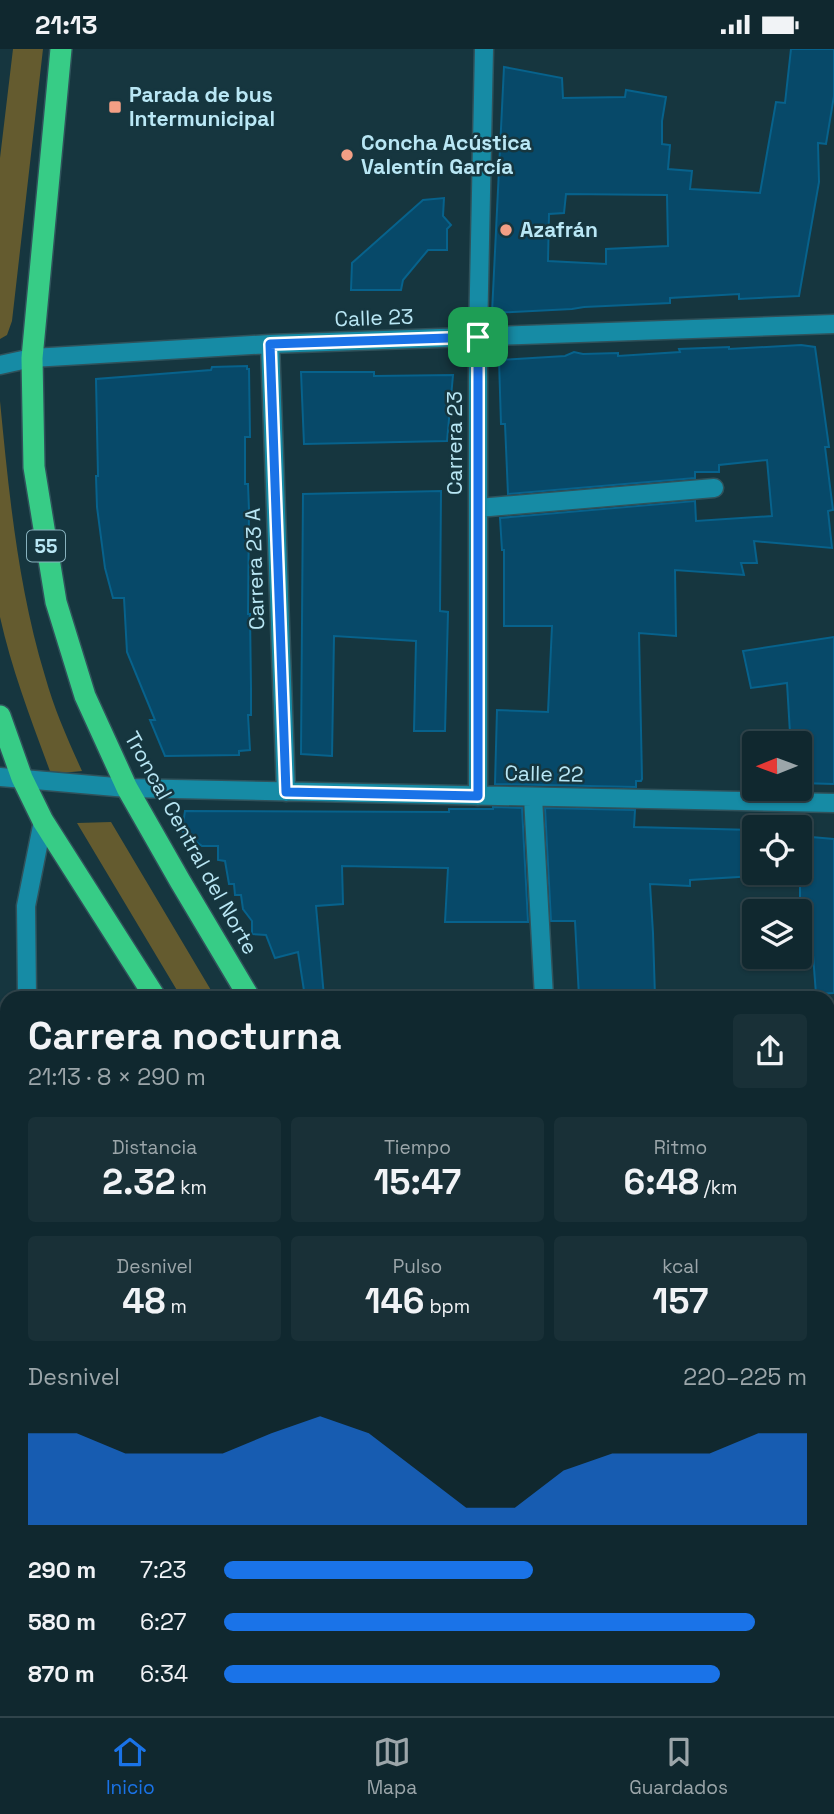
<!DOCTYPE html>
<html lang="es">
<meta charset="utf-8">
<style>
body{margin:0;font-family:"Space Grotesk",sans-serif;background:#193037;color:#f1f3f6;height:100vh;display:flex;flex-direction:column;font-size:26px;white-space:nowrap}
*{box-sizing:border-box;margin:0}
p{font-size:23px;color:#9ca6aa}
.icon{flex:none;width:38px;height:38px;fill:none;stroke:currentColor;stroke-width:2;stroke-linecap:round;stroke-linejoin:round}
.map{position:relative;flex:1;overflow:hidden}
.details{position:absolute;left:0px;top:942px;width:835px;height:726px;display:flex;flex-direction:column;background:#10282f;border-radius:21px 21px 0 0;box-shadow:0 2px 5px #0004,0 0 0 2px #30444b}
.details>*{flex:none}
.needle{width:46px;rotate:269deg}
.fabs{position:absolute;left:742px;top:682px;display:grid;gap:14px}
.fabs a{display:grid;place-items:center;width:70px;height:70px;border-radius:7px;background:#10282f;box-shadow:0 2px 5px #0004,0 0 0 2px #30444b;font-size:35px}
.pin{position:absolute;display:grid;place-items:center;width:60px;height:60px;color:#fff;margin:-30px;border-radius:14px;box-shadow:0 4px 10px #0006}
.round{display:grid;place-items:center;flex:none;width:74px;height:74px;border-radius:7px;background:#193037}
.overview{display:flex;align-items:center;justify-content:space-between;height:119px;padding:0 28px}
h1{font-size:38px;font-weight:700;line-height:52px}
.metrics{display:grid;grid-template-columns:repeat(3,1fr);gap:10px;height:119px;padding:7px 28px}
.metrics div{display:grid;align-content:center;border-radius:7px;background:#193037;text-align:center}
.metrics b{font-size:35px;font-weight:700}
.metrics small{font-size:19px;font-weight:400}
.metrics p{font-size:19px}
.chart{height:196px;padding:14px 28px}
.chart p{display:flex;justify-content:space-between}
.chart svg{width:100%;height:126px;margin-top:7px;fill:#1a73e8;opacity:.7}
ul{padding:0 28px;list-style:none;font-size:23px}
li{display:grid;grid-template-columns:112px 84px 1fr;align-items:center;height:52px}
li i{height:18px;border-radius:9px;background:#1a73e8}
.status{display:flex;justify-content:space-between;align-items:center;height:49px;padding:0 35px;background:#10282f;direction:ltr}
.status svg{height:19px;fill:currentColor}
.tabs{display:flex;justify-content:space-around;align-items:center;height:98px;border-top:2px solid #30444b;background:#10282f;font-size:19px;color:#9ca6aa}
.tabs a{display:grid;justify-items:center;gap:4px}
.tabs .active{color:#1a73e8}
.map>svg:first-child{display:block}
.green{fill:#645b2f}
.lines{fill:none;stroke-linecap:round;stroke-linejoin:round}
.stream{stroke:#0f093e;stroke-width:9}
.building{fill:#074969;stroke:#07628c;stroke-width:2;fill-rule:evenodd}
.minor-casing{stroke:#30525b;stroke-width:21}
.highway-casing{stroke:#30525b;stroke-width:24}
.minor{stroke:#168ba5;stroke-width:18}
.highway{stroke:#37cc86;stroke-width:21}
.route-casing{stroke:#fff;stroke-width:14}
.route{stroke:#1a73e8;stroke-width:9}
.poi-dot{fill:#f39f85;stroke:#16363f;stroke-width:2.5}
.labels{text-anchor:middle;stroke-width:5;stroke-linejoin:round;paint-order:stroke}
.shield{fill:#16363f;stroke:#88b2be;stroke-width:2}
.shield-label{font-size:19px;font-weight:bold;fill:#b9e7f5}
.poi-label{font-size:21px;font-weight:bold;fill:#b9e7f5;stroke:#16363f;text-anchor:start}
.street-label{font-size:21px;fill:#b9e7f5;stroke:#16363f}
</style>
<div class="status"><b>21:13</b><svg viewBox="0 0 49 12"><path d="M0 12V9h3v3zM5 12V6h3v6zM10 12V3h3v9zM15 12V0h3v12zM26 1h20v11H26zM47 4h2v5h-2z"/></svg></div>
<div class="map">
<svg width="834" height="1667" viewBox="0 0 834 1667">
<rect width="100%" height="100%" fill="#16363f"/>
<path class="green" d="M13 0H43L12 272 7 286 0 290V109Z
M0 352C9 445 18 538 45 627 54 660 68 691 82 722L51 725C32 673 12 622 0 568Z
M111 773 215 948H181L77 774Z
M0 1640 7 1645V1661H10V1667H0Z"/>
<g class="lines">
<path class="stream" d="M828 1562H834
M0 1656 7 1657
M20 1661 42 1667
M544 1667 551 1661"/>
</g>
<path class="building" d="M791 0H834V47L826 95 818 94 819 133 799 247 739 250V245L670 249V254L584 258 572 260 492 264 504 18 562 29 563 49 625 48 626 41 666 48 662 72V95L670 96 668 120 692 122 690 140 760 144 776 53 785 54ZM566 145 667 146 668 197 606 200V215L548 212 549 165 564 164Z
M444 149 443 167 451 176 447 180V201H428L403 231 401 241H351L352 214 423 151Z
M801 296 815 298 829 398H825L833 461 828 462 832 499 754 492 757 514H741L744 526 675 521 676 587 639 584 642 730 641 732H636V738L495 735 497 661 548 663 552 577H504V501H502L500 469 695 452 696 472 772 467 767 411 719 416V423H695V429L508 445 505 375H501L499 311 565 307 574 303 583 305 618 304V307L680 303 679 300 729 298V300Z
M247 317V320H249L250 388H245V435H248L249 461 248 565H250L251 639V666H248L250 701 239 702V706L165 707 150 671H155L127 603 124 549H113L105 519 97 458 96 427H98L96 330 211 321 212 318Z
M301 323H374V327L453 326 447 392 304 395Z
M441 442 440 562 448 563 445 682H414L416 592 334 587 332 707 301 705 303 445Z
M834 588V735L800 734V684H790L787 634 751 639 743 602Z
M493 758 522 759 528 873H445L448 819 342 817 343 855 316 857 324 948H305L298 903 275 909 266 886 252 885V872L243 860 241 846H235L234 835H229L225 812 218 811V797H202L182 782 185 762 449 763V760H493Z
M545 759 635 761 634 778 754 781V827L690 831V837L650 835 653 884 655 948H579L575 872H551Z
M800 787 834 790V944L816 945 811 880H800Z"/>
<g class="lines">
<g class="minor-casing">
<path id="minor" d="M270 295 286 743
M0 316 32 309 270 295 834 275
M478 459 714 439
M0 728 127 739 834 754
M478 747V288L484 0
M533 748 544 948
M27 948 26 857 43 772
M0 1166H7
M828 1181H834
M0 1194 7 1195
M828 1423H834
M21 1667 22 1661"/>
</g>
<g class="highway-casing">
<path id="highway" d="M61 0 32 309 34 418 56 553 85 647 127 739 180 832 249 948
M0 667 22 729 43 772 155 948
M597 1661 601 1667
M676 1661 679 1667"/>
</g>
<use href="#minor" class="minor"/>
<use href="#highway" class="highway"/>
</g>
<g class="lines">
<g class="route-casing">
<path id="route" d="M478 288V747L286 743 270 295Z"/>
</g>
<use href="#route" class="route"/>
</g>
<g class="poi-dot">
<rect x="108" y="51" width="14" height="14" rx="3.5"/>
<circle cx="347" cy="106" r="7"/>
<circle cx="506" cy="181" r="7"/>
</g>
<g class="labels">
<rect class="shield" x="27" y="481.5" width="38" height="31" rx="5"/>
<g class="shield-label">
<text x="46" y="504">55</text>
</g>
<g class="poi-label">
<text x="129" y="53">Parada de bus<tspan x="129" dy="24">Intermunicipal</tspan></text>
<text x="361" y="101">Concha Acústica<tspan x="361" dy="24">Valentín García</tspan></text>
<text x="520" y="188">Azafrán</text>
</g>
<g class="street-label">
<text transform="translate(374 269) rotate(-2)" y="7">Calle 23</text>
<text transform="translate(455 394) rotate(-90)" y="7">Carrera 23</text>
<text transform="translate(255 520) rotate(-92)" y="7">Carrera 23 A</text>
<text transform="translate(544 725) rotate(1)" y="7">Calle 22</text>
<text transform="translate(191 794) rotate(61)" y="7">Troncal Central del Norte</text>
</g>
</g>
</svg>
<div class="fabs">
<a><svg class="needle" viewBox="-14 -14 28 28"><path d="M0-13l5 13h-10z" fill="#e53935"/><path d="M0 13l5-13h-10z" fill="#9ca6aa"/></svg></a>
<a><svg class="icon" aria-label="locate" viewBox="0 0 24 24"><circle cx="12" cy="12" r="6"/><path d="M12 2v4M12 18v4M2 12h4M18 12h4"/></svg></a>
<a><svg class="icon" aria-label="layers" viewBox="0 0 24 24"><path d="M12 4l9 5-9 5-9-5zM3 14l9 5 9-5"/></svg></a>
</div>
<div class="pin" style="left:478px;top:288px;background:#1e9e55"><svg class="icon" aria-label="arrive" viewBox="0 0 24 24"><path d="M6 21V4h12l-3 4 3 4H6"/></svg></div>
<section class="details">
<div class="overview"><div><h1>Carrera nocturna</h1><p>21:13 · 8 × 290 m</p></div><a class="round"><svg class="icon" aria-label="share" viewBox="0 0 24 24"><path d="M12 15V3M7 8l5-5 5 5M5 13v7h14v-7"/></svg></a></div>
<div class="metrics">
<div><p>Distancia</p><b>2.32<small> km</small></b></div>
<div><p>Tiempo</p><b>15:47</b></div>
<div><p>Ritmo</p><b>6:48<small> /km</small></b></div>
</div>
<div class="metrics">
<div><p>Desnivel</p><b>48<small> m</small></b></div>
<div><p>Pulso</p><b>146<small> bpm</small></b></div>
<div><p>kcal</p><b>157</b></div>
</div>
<div class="chart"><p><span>Desnivel</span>220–225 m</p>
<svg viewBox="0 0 160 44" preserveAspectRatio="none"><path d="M0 44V12L10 12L20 19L30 19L40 19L50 12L60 6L70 12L80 25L90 38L100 38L110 25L120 19L130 19L140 19L150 12L160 12V44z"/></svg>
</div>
<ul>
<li><b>290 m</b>7:23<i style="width:53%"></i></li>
<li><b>580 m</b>6:27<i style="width:91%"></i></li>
<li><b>870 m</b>6:34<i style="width:85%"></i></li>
</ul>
</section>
</div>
<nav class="tabs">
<a class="active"><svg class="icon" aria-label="home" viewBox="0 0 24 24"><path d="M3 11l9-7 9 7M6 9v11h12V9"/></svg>Inicio</a>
<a><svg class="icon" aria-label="map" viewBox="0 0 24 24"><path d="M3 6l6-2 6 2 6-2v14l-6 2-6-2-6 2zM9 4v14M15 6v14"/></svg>Mapa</a>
<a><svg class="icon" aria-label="saved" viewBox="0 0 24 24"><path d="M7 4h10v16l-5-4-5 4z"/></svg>Guardados</a>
</nav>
